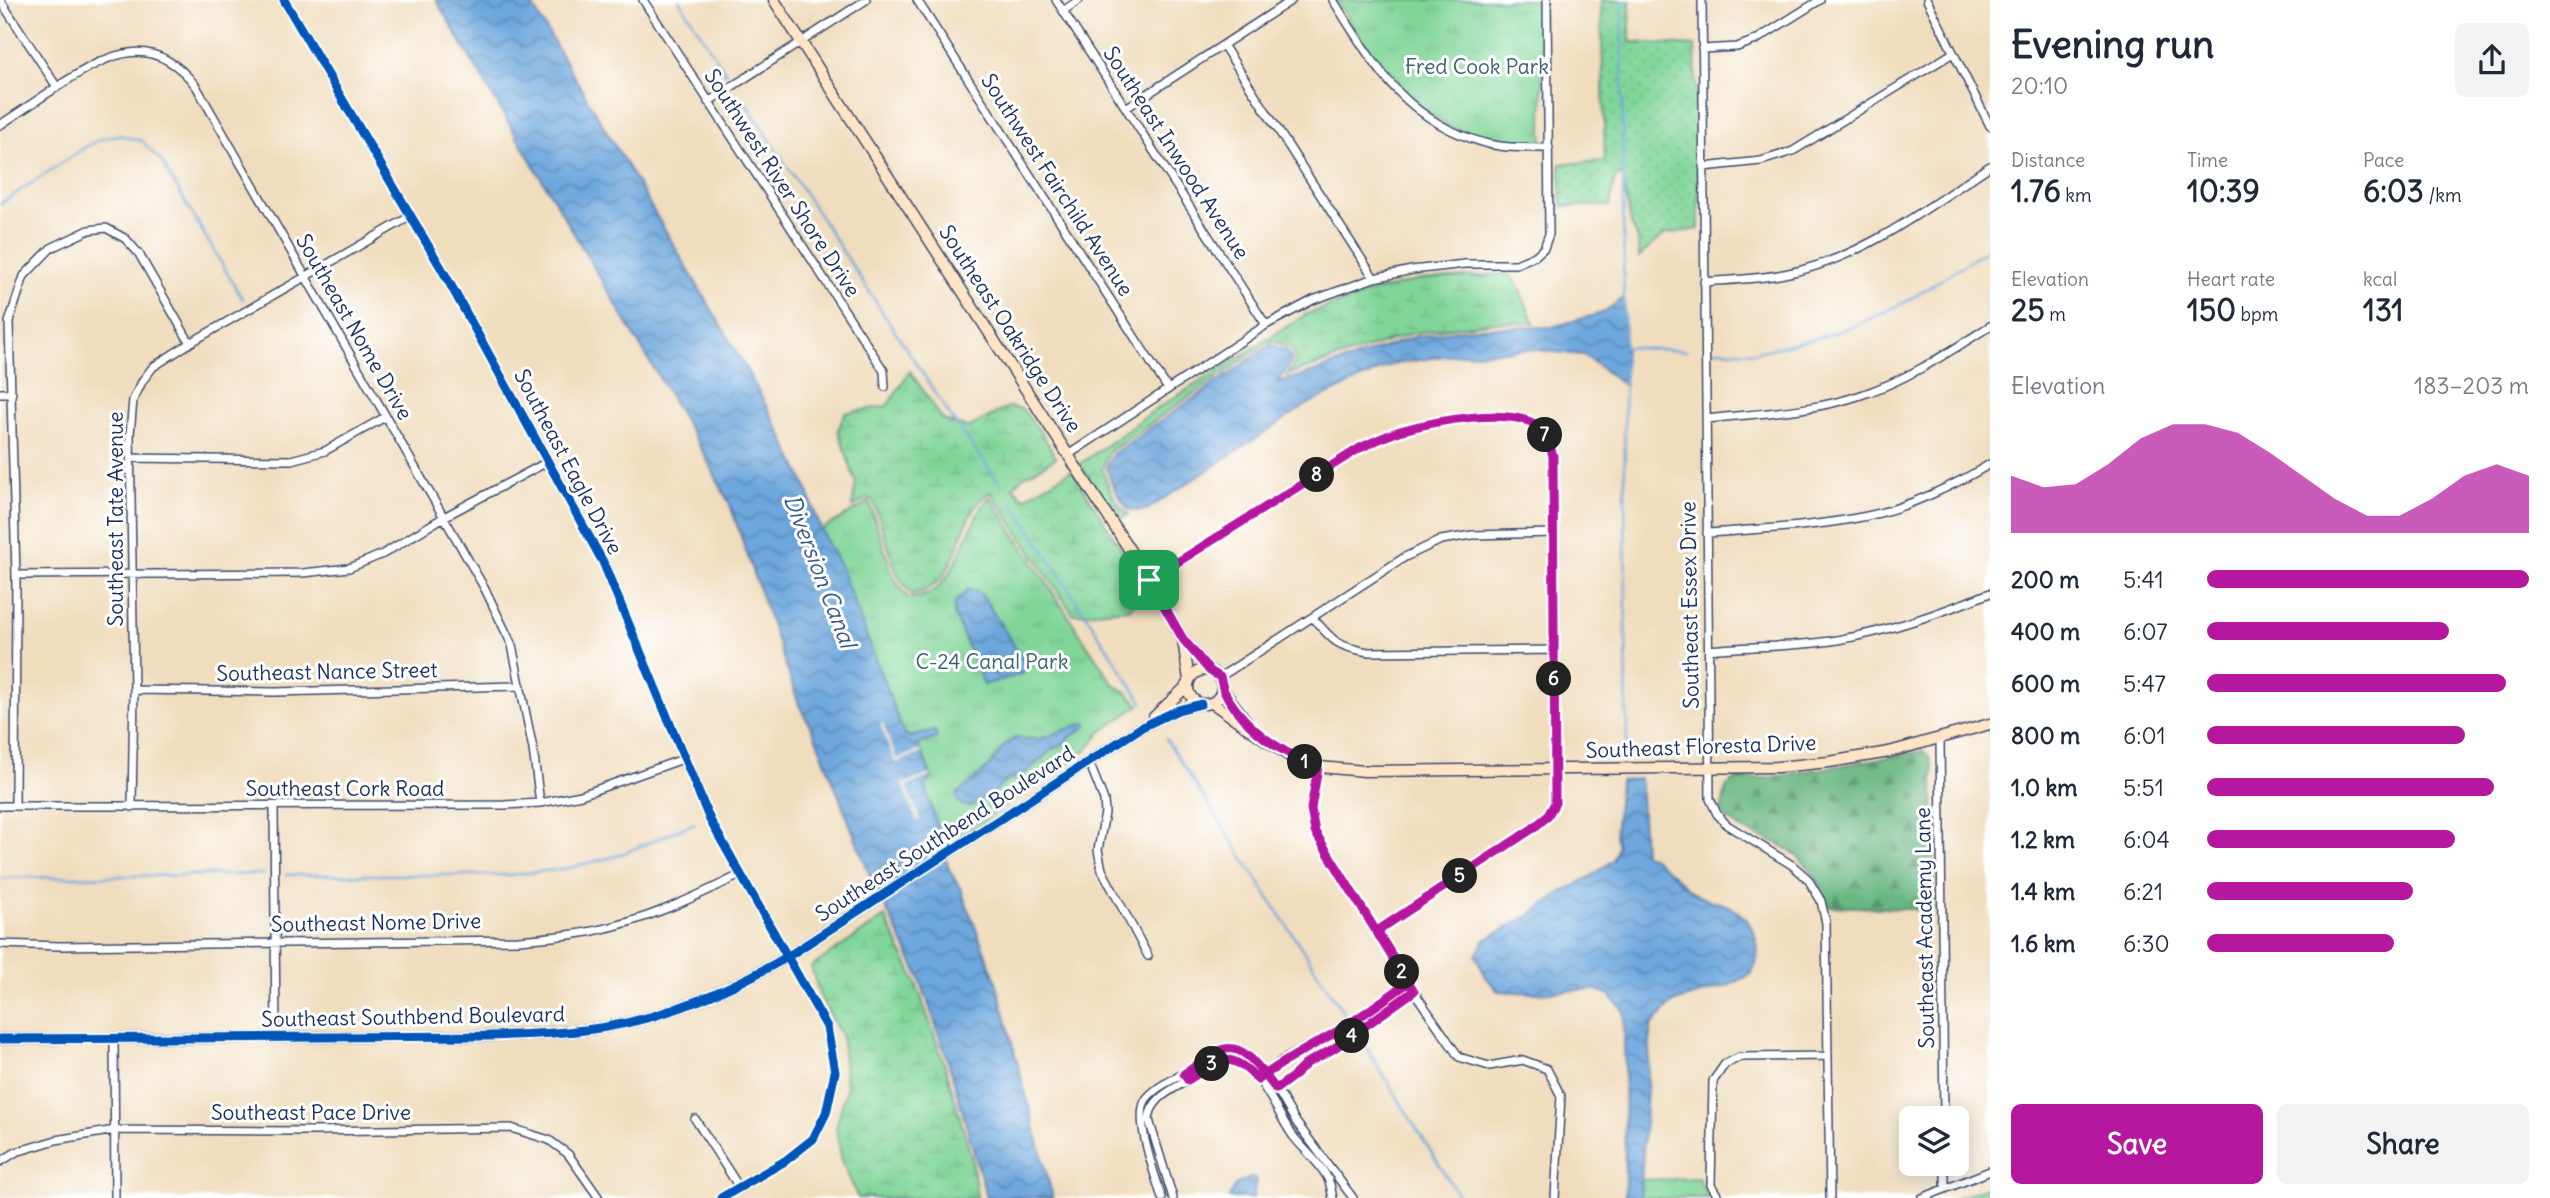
<!DOCTYPE html>
<meta charset="utf-8">
<style>
body{margin:0;font-family:Delius,sans-serif;background:#f2f2f3;color:#1f2937;height:100vh;display:flex;flex-direction:column;font-size:26px;white-space:nowrap}
*{box-sizing:border-box;margin:0}
p{font-size:23px;color:#747a83}
.icon{flex:none;width:38px;height:38px;fill:none;stroke:currentColor;stroke-width:2;stroke-linecap:round;stroke-linejoin:round}
.map{position:relative;flex:1;overflow:hidden}
.sheet{display:flex;flex-direction:column;background:#fff;width:560px}
.sheet>*{flex:none}
.tools{position:absolute;left:1899px;top:1106px;display:grid;gap:14px}
.tools a{display:grid;place-items:center;width:70px;height:70px;border-radius:10px;background:#fff;box-shadow:0 4px 18px #0003;font-size:35px}
.pin{position:absolute;display:grid;place-items:center;width:60px;height:60px;color:#fff;margin:-30px;border-radius:14px;box-shadow:0 4px 10px #0006}
.km{position:absolute;width:35px;height:35px;margin:-18px;border-radius:50%;background:#222;color:#fff;font-size:19px;line-height:35px;text-align:center}
.round{display:grid;place-items:center;flex:none;width:74px;height:74px;border-radius:10px;background:#f2f2f3}
.summary{display:flex;align-items:center;justify-content:space-between;height:119px;padding:0 21px}
h1{font-size:38px;font-weight:700;line-height:52px}
.stats{display:grid;grid-template-columns:repeat(3,1fr);gap:10px;height:119px;padding:7px 21px}
.stats div{display:grid;align-content:center}
.stats b{font-size:30px;font-weight:700}
.stats small{font-size:19px;font-weight:400}
.stats p{font-size:19px}
.chart{height:196px;padding:14px 21px}
.chart p{display:flex;justify-content:space-between}
.chart svg{width:100%;height:126px;margin-top:7px;fill:#b5179e;opacity:.7}
.primary-button{display:flex;gap:14px;margin-top:auto;padding:14px 21px}
.primary-button a{flex:1;height:80px;border-radius:10px;background:#b5179e;color:#fff;font-size:28px;font-weight:700;line-height:80px;text-align:center}
.primary-button a+a{background:#f2f2f3;color:#1f2937}
ul{padding:0 21px;list-style:none;font-size:23px}
li{display:grid;grid-template-columns:112px 84px 1fr;align-items:center;height:52px}
li i{height:18px;border-radius:9px;background:#b5179e}
main{display:flex;flex:1;min-height:0}
.map>svg:first-child{display:block}
.grass{fill:url(#grass-dots);stroke:#4e827b;stroke-width:2}
.forest{fill:url(#forest-firs);stroke:#42726f;stroke-width:2}
.wetland{fill:url(#wetland-marsh);stroke:#4e827b;stroke-width:2}
.park{fill:url(#park-tufts);stroke:#4e827b;stroke-width:2}
.water{fill:url(#water-waves);stroke:#446b9e;stroke-width:2}
.pier{fill:#f0ddbd}
.lines{fill:none;stroke-linecap:round;stroke-linejoin:round}
.stream{stroke:#6da7dd;stroke-width:2.5}
.street-casing{stroke:#3b496c;stroke-width:10}
.secondary-casing{stroke:#3b496c;stroke-width:13}
.street{stroke:#fff;stroke-width:7}
.secondary{stroke:#ffe4c6;stroke-width:10}
.cycleway-casing{stroke:#fff;stroke-width:13}
.cycleway{stroke:#0057b8;stroke-width:9}
.route-casing{stroke:#fff;stroke-width:14}
.route{stroke:#b5179e;stroke-width:9}
.labels{text-anchor:middle;stroke-width:6;stroke-linejoin:round;paint-order:stroke}
.park-label{font-size:21px;fill:#39616f;stroke:#fff}
.street-label{font-size:21px;fill:#1b2f5e;stroke:#fff}
.water-label{font-size:23px;font-style:italic;fill:#38598a;stroke:#fff}
</style>
<main>
<div class="map">
<svg width="1990" height="1198" viewBox="0 0 1990 1198">
<defs>
<pattern id="grass-dots" width="8" height="8" patternUnits="userSpaceOnUse" patternTransform="scale(1.75)"><rect width="8" height="8" fill="#80d598"/><path d="M2 2h.1M6 6h.1" fill="none" stroke="#6eb785" stroke-width="1.8" stroke-linecap="round"/></pattern>
<pattern id="forest-firs" width="22" height="20" patternUnits="userSpaceOnUse" patternTransform="scale(1.75)"><rect width="22" height="20" fill="#68b680"/><path d="M5 1l3.5 6h-7zM16 11l3.5 6h-7z" fill="#55946c"/></pattern>
<pattern id="wetland-marsh" width="20" height="14" patternUnits="userSpaceOnUse" patternTransform="scale(1.75)"><rect width="20" height="14" fill="#80d598"/><path d="M1 5h8M5 5V1M11 12h8M15 12V8" fill="none" stroke="#6eb785"/></pattern>
<pattern id="park-tufts" width="24" height="20" patternUnits="userSpaceOnUse" patternTransform="scale(1.75)"><rect width="24" height="20" fill="#80d598"/><path d="M3 7l-1-3M5 7V3M7 7l1-3M15 17l-1-3M17 17v-4M19 17l1-3" fill="none" stroke="#6eb785"/></pattern>
<pattern id="water-waves" width="16" height="10" patternUnits="userSpaceOnUse" patternTransform="scale(1.75)"><rect width="16" height="10" fill="#6da7dd"/><path d="M0 5q4-4 8 0t8 0" fill="none" stroke="#5988b6"/></pattern>
</defs>
<rect width="100%" height="100%" fill="#fff"/>
<filter id="ink" filterUnits="userSpaceOnUse"><feTurbulence type="fractalNoise" baseFrequency=".0143" numOctaves="2"/><feDisplacementMap in="SourceGraphic" scale="14" xChannelSelector="R" yChannelSelector="G"/><feConvolveMatrix kernelMatrix="1 2 1 2 8 2 1 2 1" color-interpolation-filters="sRGB"/></filter>
<filter id="wash" filterUnits="userSpaceOnUse"><feTurbulence type="fractalNoise" baseFrequency=".00686" numOctaves="4" result="noise"/><feDisplacementMap in="SourceGraphic" scale="28" xChannelSelector="R" yChannelSelector="G"/><feGaussianBlur stdDeviation="1.57" result="paint"/><feColorMatrix in="noise" values="0 0 0 0 0 0 0 0 0 0 0 0 0 0 0 0 0 1.4 0 .05"/><feComposite in="paint" operator="in"/></filter>
<g filter="url(#wash)">
<rect width="100%" height="100%" fill="#f0ddbd"/>
<path class="grass" d="M1601 0H1630V42L1695 46 1699 229 1665 234 1639 257 1638 239 1631 224 1622 175 1615 177 1610 206H1562L1560 164 1605 161Z"/>
<path class="forest" d="M1923 751 1929 756 1933 770 1934 910 1828 906C1817 875 1801 850 1768 840 1749 834 1735 827 1721 812L1726 787 1737 778H1768Z"/>
<path class="wetland" d="M1508 274 1516 282 1534 323 1494 322 1413 333 1287 375 1296 362 1292 348 1273 341 1269 342 1109 452 1102 469C1108 484 1114 506 1129 514L1117 521 1080 464 1155 410 1307 314 1375 291 1420 280Z
M910 371 943 420 968 428 1008 407 1022 409 1043 435 1056 458 1023 477 1013 487 1024 498 1072 470 1147 590 1129 609 1073 614 991 492C953 512 966 586 911 594L898 576 873 500 868 498 852 507 856 483 838 430 845 413 887 406Z
M885 917 915 980 945 1066 972 1159 977 1198H858L842 1161 836 1129 846 1089 842 1037 820 996 811 967Z"/>
<path class="park" d="M1336 0H1543L1542 145C1523 143 1502 143 1484 139 1410 121 1374 59 1336 0Z
M990 497 1113 684 1129 694 1139 705 1101 732 1084 752 1059 771 957 839 955 837 942 842 925 785 932 777 921 750 916 746 937 738 935 732 909 737 903 732 840 567 821 530 869 502 894 578 908 598C959 599 962 525 990 497Z
M1698 1178 1708 1198H1636L1640 1180Z
M1990 1186V1198H1956Z"/>
<path class="water" d="M436 0H529L738 354 781 433 806 486 821 530 840 566 903 732 909 737 935 731 937 737 916 746 921 750 932 778 925 786 949 869 961 890 996 981 1053 1198H987L949 1064 919 976 870 875 814 733 800 707 730 505 703 452Z
M1624 298 1625 386 1584 355 1528 349 1450 355 1391 365 1308 404 1148 509 1138 511 1128 509 1116 492 1106 468 1113 454 1271 345 1288 351 1292 361 1278 382 1305 375 1414 337 1474 328 1552 327 1602 313Z
M970 588 982 595 1026 664 1027 667 1022 674 984 685 954 614 955 602Z
M1087 723V726L1072 736 1066 742 1049 752 1028 771 1005 782 992 794 969 807C961 805 956 803 957 794 967 785 982 775 991 764 999 754 1004 742 1018 737 1043 746 1062 727 1087 723Z
M1640 779 1644 854 1652 857C1667 869 1681 884 1697 895 1706 901 1718 901 1728 906 1754 919 1766 948 1751 974L1732 984 1678 1001 1670 1005 1651 1026 1640 1198H1625L1624 1011 1610 995 1595 989 1535 993 1498 991 1485 976 1476 955 1485 940 1528 916 1562 892 1592 876 1613 860 1618 846 1615 836 1620 780Z
M1253 1177 1256 1180 1253 1198H1229L1235 1185Z"/>
<path class="pier" d="M883 723 896 759 921 750 922 753 895 763 880 724Z
M931 774 932 776 907 786 920 820 917 821 903 784Z"/>
<g class="lines">
<path class="stream" d="M679 0 726 73
M1622 0 1624 347
M743 99 955 423 1000 483
M0 204 87 146 104 138 118 135 142 141 161 161 243 300
M1624 347 1686 351
M1713 350 1756 352 1817 338 1855 326 1909 300 1990 248
M1624 353 1627 756
M1013 503 1143 703
M1166 739 1345 1015
M286 875H509L564 869 617 856 695 823
M0 878 264 874
M1362 1041 1460 1198"/>
</g>
</g>
<g filter="url(#ink)">
<g class="lines">
<g class="street-casing">
<path id="street" d="M0 0 57 87
M284 0 443 271 603 562 710 820 827 1027 835 1072 826 1113 813 1139 785 1161 721 1198
M643 0 884 371 885 387
M917 0 1168 389
M1056 0 1266 325
M1333 0C1375 66 1405 121 1485 143 1505 149 1529 147 1549 148
M1702 0 1710 799 1717 814 1727 825 1792 865 1808 879 1821 901 1826 923 1830 1198
M1927 0 1990 126
M1063 11 1079 0
M1223 45 1374 278
M1702 49 1737 47 1756 40 1820 0
M708 102 866 0
M1126 108 1292 0
M0 125C21 111 42 97 63 83 111 52 153 32 196 86L485 589 512 645 533 749 540 803
M1703 167 1761 161 1793 151 1953 53
M1704 282C1730 280 1758 279 1784 274 1861 260 1926 208 1990 166
M0 393H12
M1707 419C1758 413 1812 412 1861 395 1908 380 1949 352 1990 326
M1068 455 1266 325 1313 300 1374 278 1412 270 1465 264H1516L1535 256 1544 248 1549 234 1547 0
M131 458 291 460 325 451 385 417
M1707 533C1760 529 1814 527 1867 516 1907 508 1955 485 1990 464
M16 575 303 573 349 568 383 554 444 517 549 461
M1149 580 1360 448C1373 442 1387 435 1400 431 1431 422 1512 406 1539 427 1547 434 1550 446 1553 456L1555 803 1547 817 1532 829 1377 931
M1313 618C1334 642 1336 646 1368 652L1553 650
M1709 650C1751 646 1795 647 1837 640 1890 631 1940 613 1990 593
M1220 677 1405 557 1441 540 1472 535 1553 533
M134 690 274 692 521 686
M1940 738 1944 1118
M1089 762 1104 800 1105 813 1098 850 1102 870 1148 956
M1319 767 1311 809 1315 832 1408 983 1459 1057 1489 1066 1523 1060 1547 1069 1561 1096 1555 1198
M0 806 504 805 540 803 581 795 683 759
M15 806 16 575 9 322 24 276 51 248 89 230 106 228 126 239 139 254 190 343
M132 807 134 690 130 434 133 400 143 380 153 367 190 343 411 216
M274 807 276 1037
M0 944 60 946 518 940C543 938 568 936 593 931 645 921 693 898 740 875
M114 1038 115 1198
M1262 1077 1283 1060 1343 1028 1408 983
M1275 1089 1295 1075 1307 1063 1333 1049 1414 991
M695 1119 739 1187
M0 1162 16 1152 56 1140 115 1130 313 1131 511 1128 549 1140 568 1154 599 1198
M1945 1164V1188
M1162 1198C1156 1177 1132 1116 1147 1098 1158 1085 1178 1077 1193 1069 1210 1059 1220 1046 1241 1050L1278 1091 1296 1122 1353 1198
M1173 1198 1149 1120C1150 1101 1167 1092 1183 1083 1196 1075 1214 1058 1230 1059 1258 1061 1278 1116 1293 1136 1304 1150 1319 1162 1327 1177 1331 1184 1331 1191 1333 1198
M1719 1198 1711 1185 1713 1081 1725 1064 1740 1057 1828 1056
M1922 1198 1990 1171"/>
</g>
<g class="secondary-casing">
<path id="secondary" d="M774 0 1149 580 1183 639 1210 671
M1183 640 1189 680
M1188 687a17 17 0 1 1 34 0a17 17 0 1 1-34 0Z
M1223 690 1247 722
M1212 703 1289 756 1319 767 1365 771 1778 767 1829 762 1889 752 1990 724
M1154 717 1188 685
M0 1039 488 1036C520 1035 553 1034 585 1030 657 1022 725 993 787 957L1142 727 1178 710 1201 704"/>
</g>
<use href="#street" class="street"/>
<use href="#secondary" class="secondary"/>
<g class="cycleway-casing">
<path id="cycleway" d="M284 0 443 271 603 562 710 820 827 1027 835 1072 826 1113 813 1139 785 1161 721 1198
M0 1039 488 1036C520 1035 553 1034 585 1030 657 1022 725 993 787 957L1142 727 1178 710 1201 704"/>
</g>
<use href="#cycleway" class="cycleway"/>
</g>
</g>
<g class="lines" filter="url(#ink)">
<g class="route-casing">
<path id="route" d="M1149 580 1183 639 1210 671 1220 677C1222 682 1222 688 1225 693 1246 730 1279 752 1318 767L1311 809 1315 832 1408 983C1386 998 1364 1015 1341 1029 1313 1046 1285 1059 1258 1080 1229 1048 1220 1060 1188 1080L1184 1074C1196 1067 1208 1055 1221 1050 1245 1041 1263 1074 1276 1089L1295 1075 1307 1063 1333 1049 1414 991 1377 931 1532 829 1547 817 1555 803 1553 456C1550 446 1547 434 1539 427 1512 405 1431 422 1400 431 1387 435 1373 442 1360 448L1149 580"/>
</g>
<use href="#route" class="route"/>
</g>
<g class="labels">
<g class="park-label">
<text x="1477" y="74">Fred Cook Park</text>
<text x="992" y="669">C-24 Canal Park</text>
</g>
<g class="street-label">
<text transform="translate(1176 153) rotate(57)" y="7">Southeast Inwood Avenue</text>
<text transform="translate(782 183) rotate(57)" y="7">Southwest River Shore Drive</text>
<text transform="translate(1057 185) rotate(57)" y="7">Southwest Fairchild Avenue</text>
<text transform="translate(354 327) rotate(60)" y="7">Southeast Nome Drive</text>
<text transform="translate(1010 329) rotate(57)" y="7">Southeast Oakridge Drive</text>
<text transform="translate(568 462) rotate(62)" y="7">Southeast Eagle Drive</text>
<text transform="translate(116 519) rotate(-90)" y="7">Southeast Tate Avenue</text>
<text transform="translate(1690 605) rotate(-91)" y="7">Southeast Essex Drive</text>
<text transform="translate(327 672) rotate(-1)" y="7">Southeast Nance Street</text>
<text transform="translate(1701 747) rotate(-2)" y="7">Southeast Floresta Drive</text>
<text x="345" y="796">Southeast Cork Road</text>
<text transform="translate(945 834) rotate(-33)" y="7">Southeast Southbend Boulevard</text>
<text transform="translate(376 923) rotate(-1)" y="7">Southeast Nome Drive</text>
<text transform="translate(1925 928) rotate(-91)" y="7">Southeast Academy Lane</text>
<text transform="translate(413 1017) rotate(-1)" y="7">Southeast Southbend Boulevard</text>
<text x="311" y="1120">Southeast Pace Drive</text>
</g>
<g class="water-label">
<text transform="translate(820 571) rotate(69)" y="8">Diversion Canal</text>
</g>
</g>
</svg>
<div class="tools">
<a><svg class="icon" aria-label="layers" viewBox="0 0 24 24"><path d="M12 4l9 5-9 5-9-5zM3 14l9 5 9-5"/></svg></a>
</div>
<div class="pin" style="left:1149px;top:580px;background:#1e9e55"><svg class="icon" aria-label="arrive" viewBox="0 0 24 24"><path d="M6 21V4h12l-3 4 3 4H6"/></svg></div>
<b class="km" style="left:1305px;top:762px">1</b>
<b class="km" style="left:1402px;top:972px">2</b>
<b class="km" style="left:1212px;top:1064px">3</b>
<b class="km" style="left:1352px;top:1036px">4</b>
<b class="km" style="left:1460px;top:876px">5</b>
<b class="km" style="left:1554px;top:679px">6</b>
<b class="km" style="left:1545px;top:435px">7</b>
<b class="km" style="left:1317px;top:475px">8</b>
</div>
<section class="sheet">
<div class="summary"><div><h1>Evening run</h1><p>20:10</p></div><a class="round"><svg class="icon" aria-label="share" viewBox="0 0 24 24"><path d="M12 15V3M7 8l5-5 5 5M5 13v7h14v-7"/></svg></a></div>
<div class="stats">
<div><p>Distance</p><b>1.76<small> km</small></b></div>
<div><p>Time</p><b>10:39</b></div>
<div><p>Pace</p><b>6:03<small> /km</small></b></div>
</div>
<div class="stats">
<div><p>Elevation</p><b>25<small> m</small></b></div>
<div><p>Heart rate</p><b>150<small> bpm</small></b></div>
<div><p>kcal</p><b>131</b></div>
</div>
<div class="chart"><p><span>Elevation</span>183–203 m</p>
<svg viewBox="0 0 160 44" preserveAspectRatio="none"><path d="M0 44V24L10 28L20 27L30 20L40 11L50 6L60 6L70 9L80 16L90 24L100 32L110 38L120 38L130 32L140 24L150 20L160 24V44z"/></svg>
</div>
<ul>
<li><b>200 m</b>5:41<i style="width:100%"></i></li>
<li><b>400 m</b>6:07<i style="width:75%"></i></li>
<li><b>600 m</b>5:47<i style="width:93%"></i></li>
<li><b>800 m</b>6:01<i style="width:80%"></i></li>
<li><b>1.0 km</b>5:51<i style="width:89%"></i></li>
<li><b>1.2 km</b>6:04<i style="width:77%"></i></li>
<li><b>1.4 km</b>6:21<i style="width:64%"></i></li>
<li><b>1.6 km</b>6:30<i style="width:58%"></i></li>
</ul>
<div class="primary-button"><a>Save</a><a>Share</a></div>
</section>
</main>
